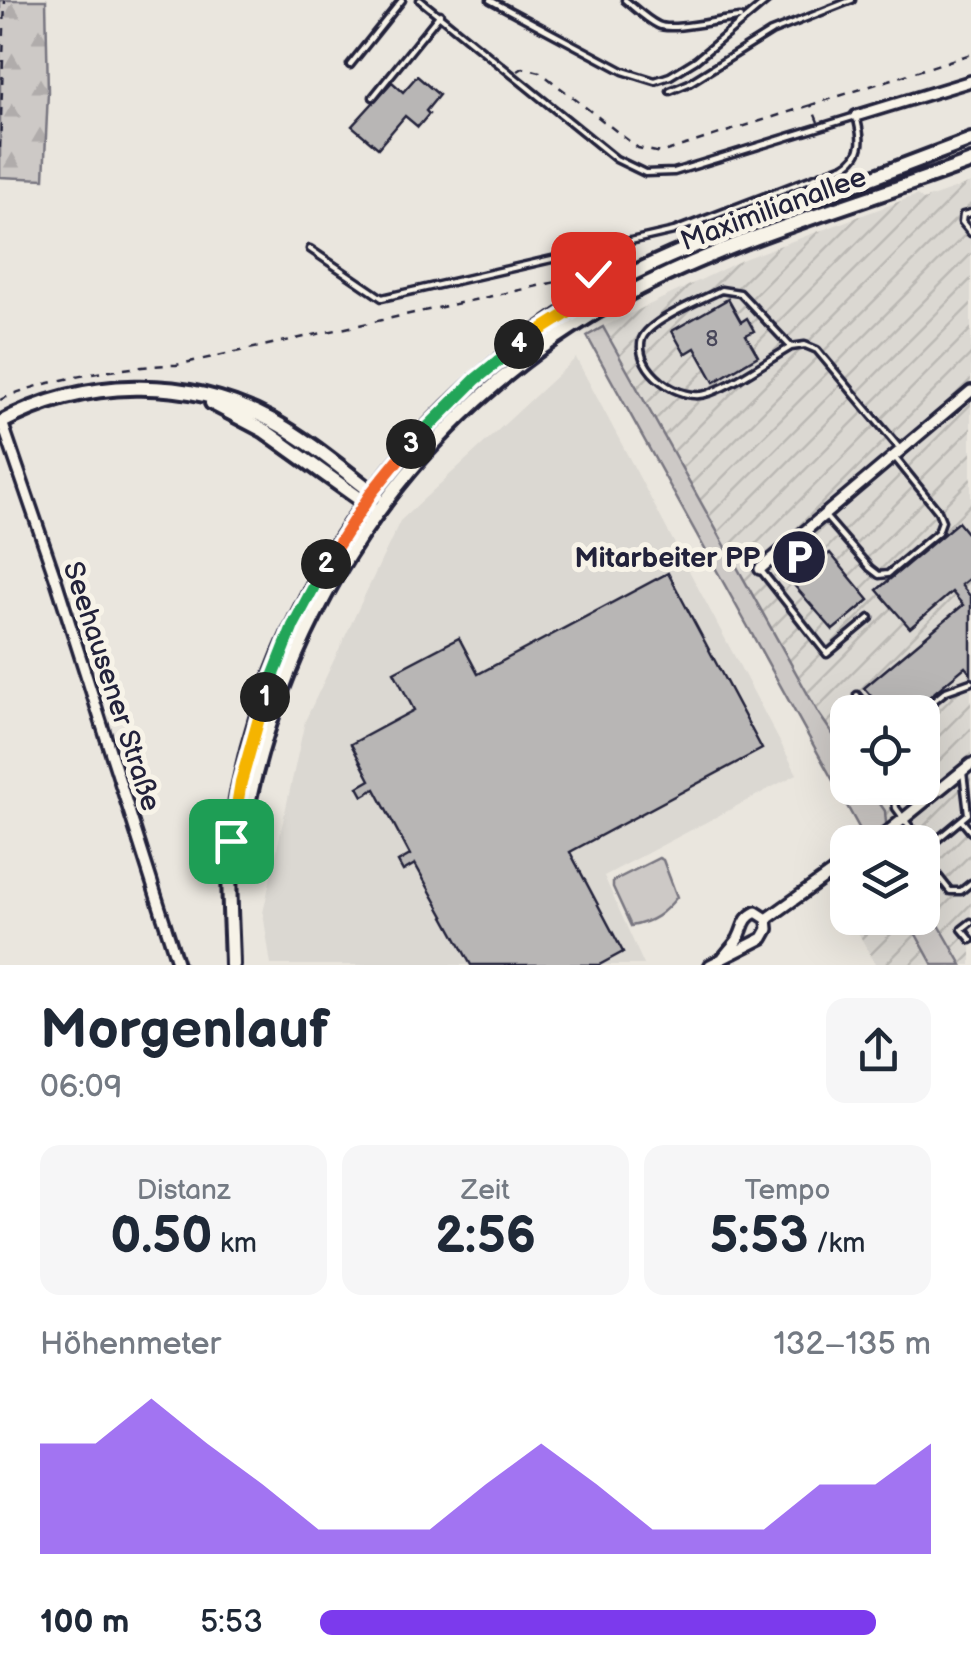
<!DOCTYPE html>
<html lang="de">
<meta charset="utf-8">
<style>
body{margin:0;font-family:"Balsamiq Sans",sans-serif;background:#f6f6f7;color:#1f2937;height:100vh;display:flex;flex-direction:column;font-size:38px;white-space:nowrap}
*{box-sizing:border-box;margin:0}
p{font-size:32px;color:#747a83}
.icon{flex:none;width:55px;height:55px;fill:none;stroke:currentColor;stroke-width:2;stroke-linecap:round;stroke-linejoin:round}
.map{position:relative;height:965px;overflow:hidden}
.details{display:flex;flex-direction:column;background:#fff;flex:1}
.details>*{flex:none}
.buttons{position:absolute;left:830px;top:695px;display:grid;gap:20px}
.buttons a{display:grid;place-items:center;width:110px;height:110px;border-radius:20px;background:#fff;box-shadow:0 10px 40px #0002;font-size:50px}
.pin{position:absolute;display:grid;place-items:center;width:85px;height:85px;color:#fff;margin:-42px;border-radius:20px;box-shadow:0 5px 15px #0006}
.km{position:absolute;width:50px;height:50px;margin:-25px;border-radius:50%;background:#222;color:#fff;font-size:28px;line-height:50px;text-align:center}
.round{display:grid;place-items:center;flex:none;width:105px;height:105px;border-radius:20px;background:#f6f6f7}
.summary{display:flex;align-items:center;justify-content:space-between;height:170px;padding:0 40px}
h1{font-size:55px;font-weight:800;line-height:75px}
.figures{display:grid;grid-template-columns:repeat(3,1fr);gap:15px;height:170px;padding:10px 40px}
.figures div{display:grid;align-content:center;border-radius:20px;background:#f6f6f7;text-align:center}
.figures b{font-size:50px;font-weight:800}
.figures small{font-size:28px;font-weight:400}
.figures p{font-size:28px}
.chart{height:280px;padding:20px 40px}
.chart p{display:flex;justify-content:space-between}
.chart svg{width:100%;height:180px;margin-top:10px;fill:#7c3aed;opacity:.7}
ul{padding:0 40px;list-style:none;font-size:32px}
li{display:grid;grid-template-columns:160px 120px 1fr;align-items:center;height:75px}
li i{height:25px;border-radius:12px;background:#7c3aed}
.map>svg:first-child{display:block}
.built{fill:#dbd8d2}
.industrial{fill:url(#industrial-furrows)}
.grass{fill:#cdc9c6;stroke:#787680;stroke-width:2.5}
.forest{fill:url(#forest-firs);stroke:#787680;stroke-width:2.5}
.building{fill:#b8b6b5;stroke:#22223b;stroke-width:2.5}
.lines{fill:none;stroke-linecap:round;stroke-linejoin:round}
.lane-casing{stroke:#22223b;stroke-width:11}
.street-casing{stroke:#22223b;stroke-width:16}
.primary-casing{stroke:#22223b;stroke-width:20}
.path{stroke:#22223b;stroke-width:2.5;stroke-dasharray:8 8;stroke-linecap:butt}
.lane{stroke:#f7f3e8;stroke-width:4}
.street{stroke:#f7f3e8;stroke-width:9}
.primary{stroke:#f7f3e8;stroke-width:12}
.split-1-casing{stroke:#fff;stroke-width:20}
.split-2-casing{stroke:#fff;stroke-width:20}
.split-3-casing{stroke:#fff;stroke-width:20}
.split-4-casing{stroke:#fff;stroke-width:20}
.split-5-casing{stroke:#fff;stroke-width:20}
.split-1{stroke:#f5b400;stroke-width:12}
.split-2{stroke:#22a559;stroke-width:12}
.split-3{stroke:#f0652b;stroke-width:12}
.split-4{stroke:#22a559;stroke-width:12}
.split-5{stroke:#f5b400;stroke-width:12}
.labels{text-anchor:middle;stroke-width:10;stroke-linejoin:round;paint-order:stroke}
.number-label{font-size:22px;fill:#48475a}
.street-label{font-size:28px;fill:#22223b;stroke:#f7f3e8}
.poi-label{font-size:28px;font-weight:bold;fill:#22223b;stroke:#f7f3e8;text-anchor:end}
</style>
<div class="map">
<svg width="971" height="965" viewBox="0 0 971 965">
<defs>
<pattern id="industrial-furrows" width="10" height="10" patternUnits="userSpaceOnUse" patternTransform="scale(2.5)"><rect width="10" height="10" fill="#dbd8d2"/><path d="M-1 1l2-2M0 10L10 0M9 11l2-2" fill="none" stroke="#bcb9b5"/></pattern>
<pattern id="forest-firs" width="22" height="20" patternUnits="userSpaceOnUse" patternTransform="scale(2.5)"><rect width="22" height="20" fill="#cdc9c6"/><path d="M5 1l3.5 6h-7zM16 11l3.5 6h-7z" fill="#b0acab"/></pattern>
</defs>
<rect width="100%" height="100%" fill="#eae6de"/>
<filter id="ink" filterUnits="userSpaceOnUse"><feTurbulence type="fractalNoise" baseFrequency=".01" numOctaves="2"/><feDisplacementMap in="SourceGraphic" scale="20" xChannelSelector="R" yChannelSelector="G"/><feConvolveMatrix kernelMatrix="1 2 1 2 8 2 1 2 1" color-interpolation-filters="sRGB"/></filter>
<g filter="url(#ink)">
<path class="built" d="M576 358 797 774 604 876 644 965H271L263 913 305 721 400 521Z"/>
<path class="industrial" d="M971 183V965H962L923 897 922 842H896L886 823 885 811 869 788H922V712H848L847 755 819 714 603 327 746 258 917 195 923 200Z
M850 918H907L933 965H876Z"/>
<path class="grass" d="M603 327 819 714 847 755 848 788H869L885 811 886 823 896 842H867L587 336Z
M659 858 663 860 677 897C663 914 653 922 631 926L613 887V881Z
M923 897 962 965H933L907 918H922Z"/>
<path class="forest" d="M0 0H46L48 92 44 179 0 177Z"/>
<path class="building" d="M417 76 439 95 426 111 429 114 418 127 405 116 378 148 352 126 392 82 403 92Z
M728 299 741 322 747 318 754 331 746 335 758 356 714 382 695 348 685 354 672 331Z
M958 522 971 538V577L961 585 971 597V674L965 667 911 712H885L864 688 963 605 952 592 910 628 877 590Z
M830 553 869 600 833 630 793 584Z
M668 573 762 749 570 852 623 952 599 965H471L415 864 403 871 398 862 410 855 375 789 363 796 358 787 370 780 351 744 414 710 394 672 459 638 478 674Z"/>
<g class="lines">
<g class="lane-casing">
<path id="lane" d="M490 0 623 71 655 81 670 76 696 60 768 0
M625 0C635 8 646 19 658 25 672 32 720 19 740 18
M350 65 402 0
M670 91 689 83 771 32 852 0
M373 97 440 14
M971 213 963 215 962 222 971 233
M310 249 382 298 674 231 844 166C865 154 862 137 856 116L674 172 645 173 616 159 420 0
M791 347 740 293 721 290C703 299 648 321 642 339 633 370 681 404 709 393 737 383 765 362 791 347L805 345 817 350 901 450
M824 515 870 568 879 575 888 574 938 532 942 521 938 511 896 459
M760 569 827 654 870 618
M857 695 870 712
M920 712 946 691 971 682
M963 772 968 814 926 849 931 867 950 891H961L971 883
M893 788 896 808 921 842
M961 820 971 832
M971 922 962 929 971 940"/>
</g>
<g class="street-casing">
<path id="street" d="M856 116 971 81
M2 422 55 577 178 965
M760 569 971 391
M875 842 971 764
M767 919 848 861
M710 965 763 938 768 929 767 919 756 912C742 919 745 926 738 939 734 945 727 952 722 959"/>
</g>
<g class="primary-casing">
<path id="primary" d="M212 403 265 431 371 507
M0 423C83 378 187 375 271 420 308 440 343 470 376 495
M236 874C266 630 408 411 626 295 734 237 856 205 971 162
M232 965C231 917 226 869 233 821 269 592 416 389 620 280 669 254 721 235 773 215 839 190 905 165 971 140"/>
</g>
<path class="path" d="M518 71 523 68 540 72 638 148 660 153 811 105
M818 122 811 105 971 54
M0 148 5 0
M0 400C38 380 133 365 176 365L593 274 627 263"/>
<use href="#lane" class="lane"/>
<use href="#street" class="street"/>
<use href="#primary" class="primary"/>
</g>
</g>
<g class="lines" filter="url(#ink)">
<g class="split-1-casing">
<path id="split-1" d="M231 841 241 782 265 697"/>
</g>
<g class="split-2-casing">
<path id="split-2" d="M265 697 293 626 326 564"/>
</g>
<g class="split-3-casing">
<path id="split-3" d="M326 564 372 492 411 444"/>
</g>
<g class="split-4-casing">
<path id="split-4" d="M411 444 476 379 519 344"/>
</g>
<g class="split-5-casing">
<path id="split-5" d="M519 344 620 280 614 268 593 274"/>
</g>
<use href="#split-1" class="split-1"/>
<use href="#split-2" class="split-2"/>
<use href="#split-3" class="split-3"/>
<use href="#split-4" class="split-4"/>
<use href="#split-5" class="split-5"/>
</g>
<defs>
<g id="parking-disc" transform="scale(2.875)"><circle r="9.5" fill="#22223b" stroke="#f7f3e8"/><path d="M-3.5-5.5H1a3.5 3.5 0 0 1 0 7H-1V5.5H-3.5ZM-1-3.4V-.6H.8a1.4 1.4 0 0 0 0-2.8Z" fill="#fff"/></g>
</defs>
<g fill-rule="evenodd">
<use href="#parking-disc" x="799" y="557"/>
</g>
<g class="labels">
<g class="number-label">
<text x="712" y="346">8</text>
</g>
<g class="street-label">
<text transform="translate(773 208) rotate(-20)" y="10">Maximilianallee</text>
<text transform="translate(113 686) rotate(72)" y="10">Seehausener Straße</text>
</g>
<g class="poi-label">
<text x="760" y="567">Mitarbeiter PP</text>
</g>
</g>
</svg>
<div class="buttons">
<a><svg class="icon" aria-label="locate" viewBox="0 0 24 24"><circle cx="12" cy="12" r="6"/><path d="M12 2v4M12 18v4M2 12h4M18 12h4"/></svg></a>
<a><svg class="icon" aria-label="layers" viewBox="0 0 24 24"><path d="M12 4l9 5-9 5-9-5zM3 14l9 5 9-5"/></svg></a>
</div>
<div class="pin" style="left:231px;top:841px;background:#1e9e55"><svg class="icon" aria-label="arrive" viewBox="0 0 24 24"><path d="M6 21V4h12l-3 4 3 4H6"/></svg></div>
<div class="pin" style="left:593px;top:274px;background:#d93025"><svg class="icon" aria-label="check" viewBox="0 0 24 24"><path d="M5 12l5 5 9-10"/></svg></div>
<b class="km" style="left:265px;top:697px">1</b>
<b class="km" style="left:326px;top:564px">2</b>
<b class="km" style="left:411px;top:444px">3</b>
<b class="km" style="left:519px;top:344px">4</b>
</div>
<section class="details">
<div class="summary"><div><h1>Morgenlauf</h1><p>06:09</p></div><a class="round"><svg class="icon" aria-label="share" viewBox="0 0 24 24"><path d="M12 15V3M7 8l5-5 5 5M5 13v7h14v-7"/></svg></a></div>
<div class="figures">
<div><p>Distanz</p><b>0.50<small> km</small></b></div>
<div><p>Zeit</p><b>2:56</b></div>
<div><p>Tempo</p><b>5:53<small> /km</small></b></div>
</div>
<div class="chart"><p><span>Höhenmeter</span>132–135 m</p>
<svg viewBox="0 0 160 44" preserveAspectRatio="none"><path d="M0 44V17L10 17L20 6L30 17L40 27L50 38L60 38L70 38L80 27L90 17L100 27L110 38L120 38L130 38L140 27L150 27L160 17V44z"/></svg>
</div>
<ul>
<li><b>100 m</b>5:53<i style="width:91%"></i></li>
</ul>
</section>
